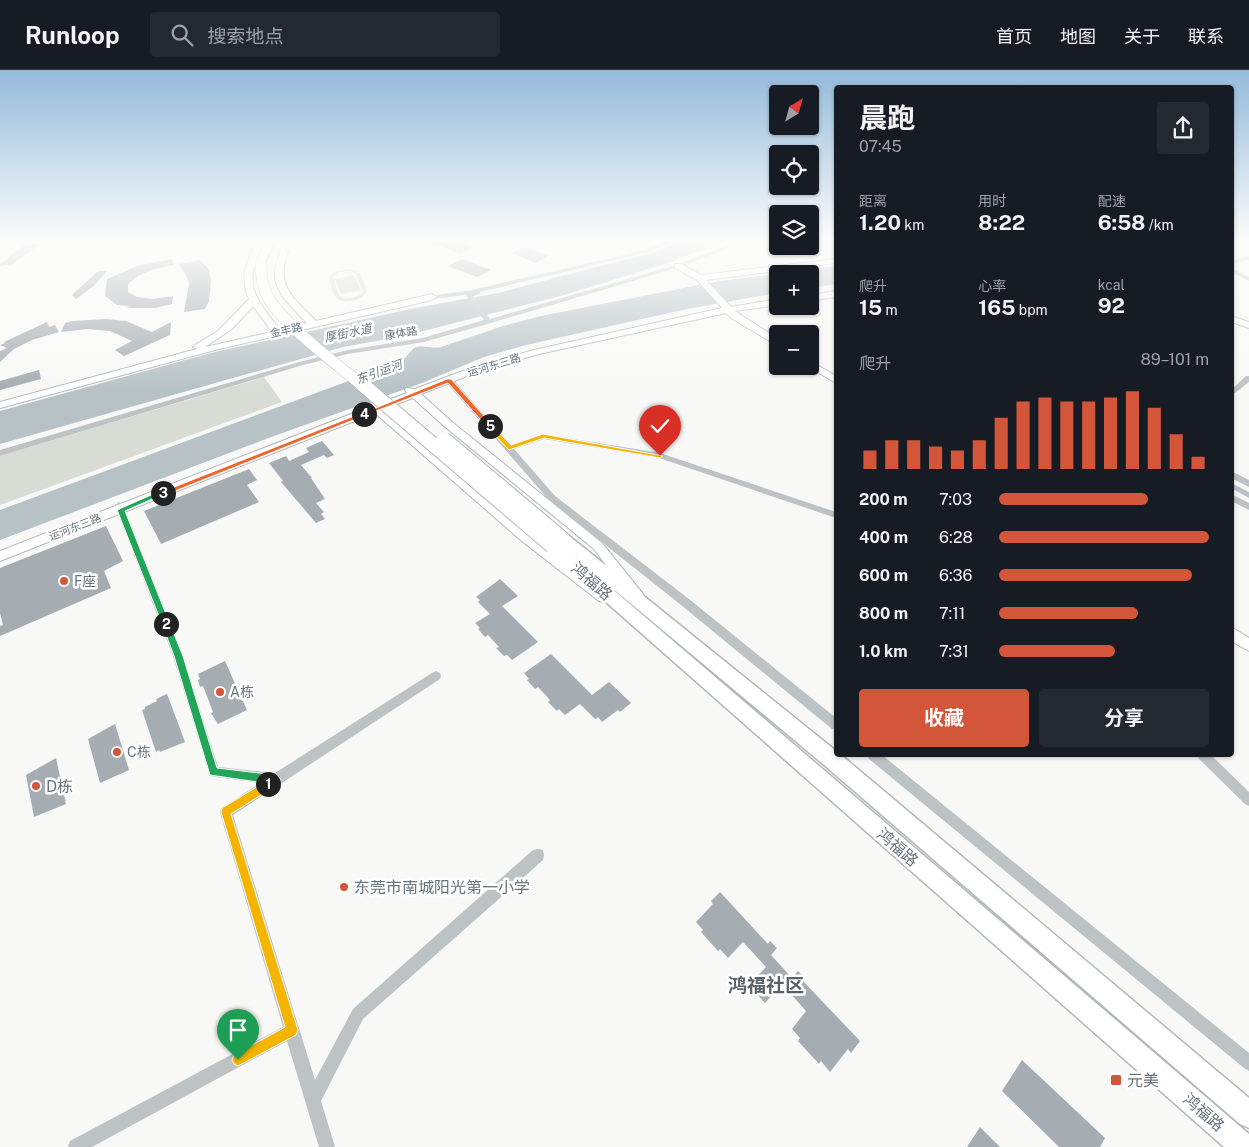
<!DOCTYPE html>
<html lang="zh">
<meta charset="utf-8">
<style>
body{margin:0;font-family:"Public Sans","Noto Sans SC",sans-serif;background:#242831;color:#f1f3f6;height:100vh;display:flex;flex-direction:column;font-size:19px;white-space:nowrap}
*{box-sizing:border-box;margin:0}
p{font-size:16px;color:#9ea1a6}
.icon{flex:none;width:28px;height:28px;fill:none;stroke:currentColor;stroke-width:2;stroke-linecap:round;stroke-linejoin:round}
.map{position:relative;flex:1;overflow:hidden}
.drawer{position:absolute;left:834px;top:15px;width:400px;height:672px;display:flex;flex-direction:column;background:#171b24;border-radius:5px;box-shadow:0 1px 4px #0004}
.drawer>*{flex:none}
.needle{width:32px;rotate:37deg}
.controls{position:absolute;left:769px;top:15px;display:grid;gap:10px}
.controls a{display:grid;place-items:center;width:50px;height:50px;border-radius:5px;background:#171b24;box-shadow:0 1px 4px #0004;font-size:25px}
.pin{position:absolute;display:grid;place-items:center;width:42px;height:42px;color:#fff;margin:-51px -21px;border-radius:50% 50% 50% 0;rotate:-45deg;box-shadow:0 0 5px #0007}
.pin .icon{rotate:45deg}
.km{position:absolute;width:25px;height:25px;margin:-12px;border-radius:50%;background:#222;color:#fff;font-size:14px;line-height:25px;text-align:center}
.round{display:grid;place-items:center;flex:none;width:52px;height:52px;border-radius:5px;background:#242831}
.headline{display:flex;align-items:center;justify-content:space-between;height:85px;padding:0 25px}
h1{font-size:28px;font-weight:700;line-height:38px}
.stats{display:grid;grid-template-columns:repeat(3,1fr);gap:8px;height:85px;padding:5px 25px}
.stats div{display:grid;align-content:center}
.stats b{font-size:21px;font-weight:700}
.stats small{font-size:14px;font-weight:400}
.stats p{font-size:14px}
.chart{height:140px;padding:10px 25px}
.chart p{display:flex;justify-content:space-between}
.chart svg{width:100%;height:90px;margin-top:5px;stroke:#d3563a;stroke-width:6}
.button{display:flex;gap:10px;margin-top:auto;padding:10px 25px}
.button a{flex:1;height:58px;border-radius:5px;background:#d3563a;color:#fff;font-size:20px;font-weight:700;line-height:58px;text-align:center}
.button a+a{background:#242831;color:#f1f3f6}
ul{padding:0 25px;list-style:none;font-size:16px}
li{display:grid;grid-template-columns:80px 60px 1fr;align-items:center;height:38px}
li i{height:12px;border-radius:6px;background:#d3563a}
header{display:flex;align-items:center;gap:30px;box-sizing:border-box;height:70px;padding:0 25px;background:#171b24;border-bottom:1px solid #363941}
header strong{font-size:24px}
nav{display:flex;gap:28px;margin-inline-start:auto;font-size:18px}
.search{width:350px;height:45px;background:#242831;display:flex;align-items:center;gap:12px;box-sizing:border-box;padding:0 18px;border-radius:5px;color:#9ea1a6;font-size:19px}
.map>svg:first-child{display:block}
.green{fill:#d8dcd5;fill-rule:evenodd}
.water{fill:#b6c2c6}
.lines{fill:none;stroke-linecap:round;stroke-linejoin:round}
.canal{fill:#b6c2c6;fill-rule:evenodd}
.building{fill:#a5adb2}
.secondary-casing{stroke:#b2b8bc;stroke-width:2}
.primary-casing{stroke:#b1b7ba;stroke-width:3}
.highway-casing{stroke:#b3b7ba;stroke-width:2}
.street{fill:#bdc2c5;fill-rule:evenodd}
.secondary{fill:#fff;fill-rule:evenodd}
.primary{fill:#fff;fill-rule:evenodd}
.highway{fill:#fff;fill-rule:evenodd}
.primary-bridge-far1-casing{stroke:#b1b7ba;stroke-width:12;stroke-linecap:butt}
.primary-bridge-casing{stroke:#b1b7ba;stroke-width:16;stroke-linecap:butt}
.primary-bridge-far1{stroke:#fff;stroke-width:11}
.primary-bridge{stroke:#fff;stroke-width:14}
.split-1{fill:#f5b400;stroke:#fff}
.split-2{fill:#22a559;stroke:#fff}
.split-3{fill:#22a559;stroke:#fff}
.split-4{fill:#f0652b;stroke:#fff}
.split-5{fill:#f0652b;stroke:#fff}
.split-6{fill:#f5b400;stroke:#fff}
.poi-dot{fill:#d3563a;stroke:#fff;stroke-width:2}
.labels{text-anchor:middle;stroke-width:5;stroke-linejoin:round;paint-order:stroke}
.far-street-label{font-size:11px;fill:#66757e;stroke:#fff}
.far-water-label{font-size:12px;font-style:italic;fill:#667a7f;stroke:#fff}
.poi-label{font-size:14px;fill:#66757e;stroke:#fff;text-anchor:start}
.near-street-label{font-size:16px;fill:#66757e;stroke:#fff}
.near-poi-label{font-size:16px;fill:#66757e;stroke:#fff;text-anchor:start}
.near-quarter-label{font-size:19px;font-weight:bold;fill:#57626a;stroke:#fff}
</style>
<header>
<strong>Runloop</strong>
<div class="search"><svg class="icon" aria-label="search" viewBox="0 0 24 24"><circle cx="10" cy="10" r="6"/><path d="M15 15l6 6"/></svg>搜索地点</div>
<nav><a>首页</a><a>地图</a><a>关于</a><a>联系</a></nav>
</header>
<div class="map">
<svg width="1249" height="1077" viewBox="0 0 1249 1077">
<rect width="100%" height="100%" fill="#f8f8f6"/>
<path class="green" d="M350 199 360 203 367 222C362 230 342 236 335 226 332 222 330 213 329 207L334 202ZM351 201 355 204 363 222C358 227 346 232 340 226 337 222 335 212 333 207L340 202Z
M354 205 361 220 341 224 335 209Z
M264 307 282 332 0 435V386Z"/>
<path class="water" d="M684 170H728L671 192 564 225 404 266 343 277 0 374V341L211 283 415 238 498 223 657 181Z
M836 196V214L810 218V204H778L777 223 687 239 526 275 484 287 422 313 274 366 0 470V440L397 293C408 288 410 280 416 277 422 275 433 279 441 277L500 257 541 246 714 212Z"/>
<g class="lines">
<path class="canal" d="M1231 413 1249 422V428L1231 418Z"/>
</g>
<path class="building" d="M425 170H453L473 177 460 184Z
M26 174H40L13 194 0 196V194L10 187H8Z
M524 177 549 185 536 193 511 183Z
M172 189 174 195 154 199 138 206 128 214V222L137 227 153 229 173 226 172 234 155 238H127L129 236 117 235 105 226 107 209 140 195Z
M462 189 491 200 477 207 448 196Z
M200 190 208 198 211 210 209 231 205 239 184 242 189 214 187 207 179 194Z
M98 201H107L94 216 76 229 72 225Z
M106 249 126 251 152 262 171 252 170 265 124 286 115 280 132 271 110 261 87 259 61 262 65 253 72 251Z
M47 252 49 257 55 255 59 262 32 270 14 279 0 292V281L7 278 0 275 5 273 4 272Z
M39 300 41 309 0 320V311Z
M322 371 334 385 327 388 324 385 301 395 312 408H311L325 429 316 433 324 442 321 444 325 449 316 453 281 412 283 411 269 393 286 386 289 391 309 382 306 378Z
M249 399 257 410 247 415 259 432 161 474 144 441Z
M106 456 123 491 104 501 111 518 0 566V556L3 555 0 543V498Z
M500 509 518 526 502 536 538 572 512 590 507 585 504 586 496 578 499 577 488 565 485 567 478 559 480 558 475 553 490 544 478 532 480 530 476 527Z
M551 584 592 625 609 612 631 633 620 642 618 640 602 652 598 647 595 649 580 634 565 645 559 639 557 641 548 632 550 630 538 617 535 619 527 610 529 609 524 603Z
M225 591 247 640 218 654 211 643 213 642 203 616 200 617 198 610 200 609 198 604Z
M167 624 185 672 160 682 159 680 156 682 142 640 145 639V637L157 631 156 629Z
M115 654 129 700 100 713 88 669Z
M56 688 66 734 34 747 26 705Z
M720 822 768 874 770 871 777 878 771 885 792 908 798 901 805 909 803 911 860 971 851 983 848 979 830 1002 821 991 819 994 798 971 800 968 792 959 806 941 782 914 765 933 749 915 766 897 743 872 728 888 720 879 718 881 701 862 703 860 696 852 713 834 711 831Z
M1022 990 1105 1068 1100 1077H1059L1002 1021Z
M980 1057 1000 1077H967Z"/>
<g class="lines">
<g class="secondary-casing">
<path id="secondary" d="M258 170H266C242 213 252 224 280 260L307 253C278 223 264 212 285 170H293C273 212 287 222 316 251L432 224 436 227 432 230 215 280 0 338V332L197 279 193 277 195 275 218 261 249 229C239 207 247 190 258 170ZM253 236 272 262 205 277 232 259Z
M836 189V193L706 210 731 237 778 229V235L735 241 778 269V276L731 248 726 243 539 284 482 300 421 324 452 352 602 473 643 524 645 528 643 532 638 533 633 532 594 479 444 356 413 328 383 339 531 466 609 523 611 527 609 531 604 532 599 531 523 472 375 343 0 491V481L369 337 367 335 368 333 377 334 407 323 405 320 406 318 415 319 476 296 534 280 722 238 697 210 675 198V194H681L701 205Z
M836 221V227L810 231V225Z
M1231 246 1249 252V258L1231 252Z
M810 291 836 306V313L807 296H810Z
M1231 557 1249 568V581L1231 571Z"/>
</g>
<g class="primary-casing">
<path id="primary" d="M266 170H275L264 195H258L256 193Z
M563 464 568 465 836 681V685H841L1249 1028V1058L1240 1054 823 694 568 481 1249 1064V1077H1224L547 480 544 476 547 472 552 471 557 472 556 469 558 465Z"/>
</g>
<g class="highway-casing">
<path id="highway" d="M2 170H15L0 179V172Z"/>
</g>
<path class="street" d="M668 170H676L649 182 480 222V224L473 226 490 249 676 195 740 170H749L680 197 491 253 424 272 348 284 303 295 0 386V380L299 292 348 280 423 268 484 250 466 225 432 229 430 228V226L466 221 524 208 645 180Z
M1249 186V190L1231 194V190Z
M1231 198 1249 207V211L1231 202Z
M1246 306H1249V312L1231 326V320Z
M446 308H452L510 375 543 364 660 383 836 442V448L659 388 544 369 514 379 555 426 689 529 836 648V660L832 659 681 535 549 430 446 312Z
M1231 401 1249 410V417L1231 408Z
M1231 424 1249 433V440L1231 431Z
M119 432 123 435 183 586 218 697 275 703 432 603 436 601 440 603 441 606 440 609 233 745 315 1010 353 939 533 780 538 779 543 780 544 785 543 790 363 949 321 1031 335 1077H319L287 971 92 1077H68L70 1071 283 957 220 742 222 738 260 713 210 706 173 586 115 435Z
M867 685H882L1249 983V1001L1244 998 869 689Z
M1197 685H1211L1249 722V736L1245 734 1199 689Z"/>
<use href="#secondary" class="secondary"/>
<use href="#primary" class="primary"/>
<use href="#highway" class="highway"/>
<g class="primary-bridge-far1-casing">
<path id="primary-bridge-far1" d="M261 193C261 203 262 214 266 223 279 252 337 294 363 316"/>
</g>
<g class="primary-bridge-casing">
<path id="primary-bridge" d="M362 314 552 476
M444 369 563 469"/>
</g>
<use href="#primary-bridge-far1" class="primary-bridge-far1"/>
<use href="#primary-bridge" class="primary-bridge"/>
</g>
<linearGradient id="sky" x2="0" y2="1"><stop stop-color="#94bada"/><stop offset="0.53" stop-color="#fcfcfb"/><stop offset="1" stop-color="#fcfcfb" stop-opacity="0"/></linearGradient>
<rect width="1249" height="321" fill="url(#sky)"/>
<path class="split-1" d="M268 710 272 711V718L231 744 298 960 296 965 238 996 234 994 232 990 234 985 285 957 221 742 222 738Z"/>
<path class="split-2" d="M166 551 170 554 183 586 217 698 276 705 281 709 279 713 268 719 265 718 264 713 210 705 174 586 162 554Z"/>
<path class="split-3" d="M160 421 166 423 125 441 170 554 166 558 162 554 117 440Z"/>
<path class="split-4" d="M364 342H366V345L165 425 159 423Z"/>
<path class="split-5" d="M447 309H451L492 355V358H488L448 313 366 345 361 344Z"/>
<path class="split-6" d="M488 355H492L511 375 543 364 663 386 660 388 544 368 509 380 488 358Z"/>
<g class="poi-dot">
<circle cx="64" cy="511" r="5"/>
<circle cx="220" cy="622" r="5"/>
<circle cx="117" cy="682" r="5"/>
<circle cx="36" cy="716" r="5"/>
<circle cx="344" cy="817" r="5"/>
<rect x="1110" y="1004" width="12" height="12" rx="2.5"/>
</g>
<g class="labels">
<g class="far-street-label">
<text transform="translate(286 260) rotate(-13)" y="4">金丰路</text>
<text transform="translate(401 263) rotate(-9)" y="4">康体路</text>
<text transform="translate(494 295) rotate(-17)" y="4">运河东三路</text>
<text transform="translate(75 457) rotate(-21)" y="4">运河东三路</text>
</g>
<g class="far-water-label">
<text transform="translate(348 263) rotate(-12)" y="4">厚街水道</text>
<text transform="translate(379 302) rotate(-20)" y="4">东引运河</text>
</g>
<g class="poi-label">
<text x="74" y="516">F座</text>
<text x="230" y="627">A栋</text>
<text x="127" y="687">C栋</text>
</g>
<g class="near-street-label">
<text transform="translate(592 511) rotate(41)" y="6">鸿福路</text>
<text transform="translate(898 777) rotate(41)" y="6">鸿福路</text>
<text transform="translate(1204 1042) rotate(41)" y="6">鸿福路</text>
</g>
<g class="near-poi-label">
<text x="46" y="722">D栋</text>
<text x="354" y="823">东莞市南城阳光第一小学</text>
<text x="1127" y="1016">元美</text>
</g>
<g class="near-quarter-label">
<text x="766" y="922">鸿福社区</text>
</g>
</g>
</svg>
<div class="controls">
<a><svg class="needle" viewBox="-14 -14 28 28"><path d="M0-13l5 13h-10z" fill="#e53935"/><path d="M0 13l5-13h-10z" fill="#9ea1a6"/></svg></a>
<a><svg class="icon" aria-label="locate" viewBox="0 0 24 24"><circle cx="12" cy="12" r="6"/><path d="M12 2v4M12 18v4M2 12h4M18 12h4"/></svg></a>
<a><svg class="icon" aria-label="layers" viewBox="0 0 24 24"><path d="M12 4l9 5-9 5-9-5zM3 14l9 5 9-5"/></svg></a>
<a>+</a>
<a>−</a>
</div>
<div class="pin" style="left:238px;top:990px;background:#1e9e55"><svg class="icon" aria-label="arrive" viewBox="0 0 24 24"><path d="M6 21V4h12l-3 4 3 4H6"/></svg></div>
<div class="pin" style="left:660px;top:386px;background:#d93025"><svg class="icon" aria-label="check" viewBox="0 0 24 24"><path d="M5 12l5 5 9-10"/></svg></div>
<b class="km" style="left:268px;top:714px">1</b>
<b class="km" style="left:166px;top:554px">2</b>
<b class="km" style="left:163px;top:423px">3</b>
<b class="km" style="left:364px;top:344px">4</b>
<b class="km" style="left:490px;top:356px">5</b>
<section class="drawer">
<div class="headline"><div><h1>晨跑</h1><p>07:45</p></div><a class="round"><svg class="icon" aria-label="share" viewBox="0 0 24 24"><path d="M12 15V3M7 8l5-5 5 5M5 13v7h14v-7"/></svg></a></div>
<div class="stats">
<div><p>距离</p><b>1.20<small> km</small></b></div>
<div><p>用时</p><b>8:22</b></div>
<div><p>配速</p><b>6:58<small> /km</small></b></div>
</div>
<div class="stats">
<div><p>爬升</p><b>15<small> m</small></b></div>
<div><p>心率</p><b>165<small> bpm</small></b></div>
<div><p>kcal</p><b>92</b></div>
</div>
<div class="chart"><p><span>爬升</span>89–101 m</p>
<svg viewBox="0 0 160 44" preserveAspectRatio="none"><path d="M5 44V35M15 44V30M25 44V30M35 44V33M45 44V35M55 44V30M65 44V19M75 44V11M85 44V9M95 44V11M105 44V11M115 44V9M125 44V6M135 44V14M145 44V27M155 44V38"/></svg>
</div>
<ul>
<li><b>200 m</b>7:03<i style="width:71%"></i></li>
<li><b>400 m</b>6:28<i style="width:100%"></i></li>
<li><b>600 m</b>6:36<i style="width:92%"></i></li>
<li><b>800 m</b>7:11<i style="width:66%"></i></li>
<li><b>1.0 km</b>7:31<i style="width:55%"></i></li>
</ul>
<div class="button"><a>收藏</a><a>分享</a></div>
</section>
</div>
